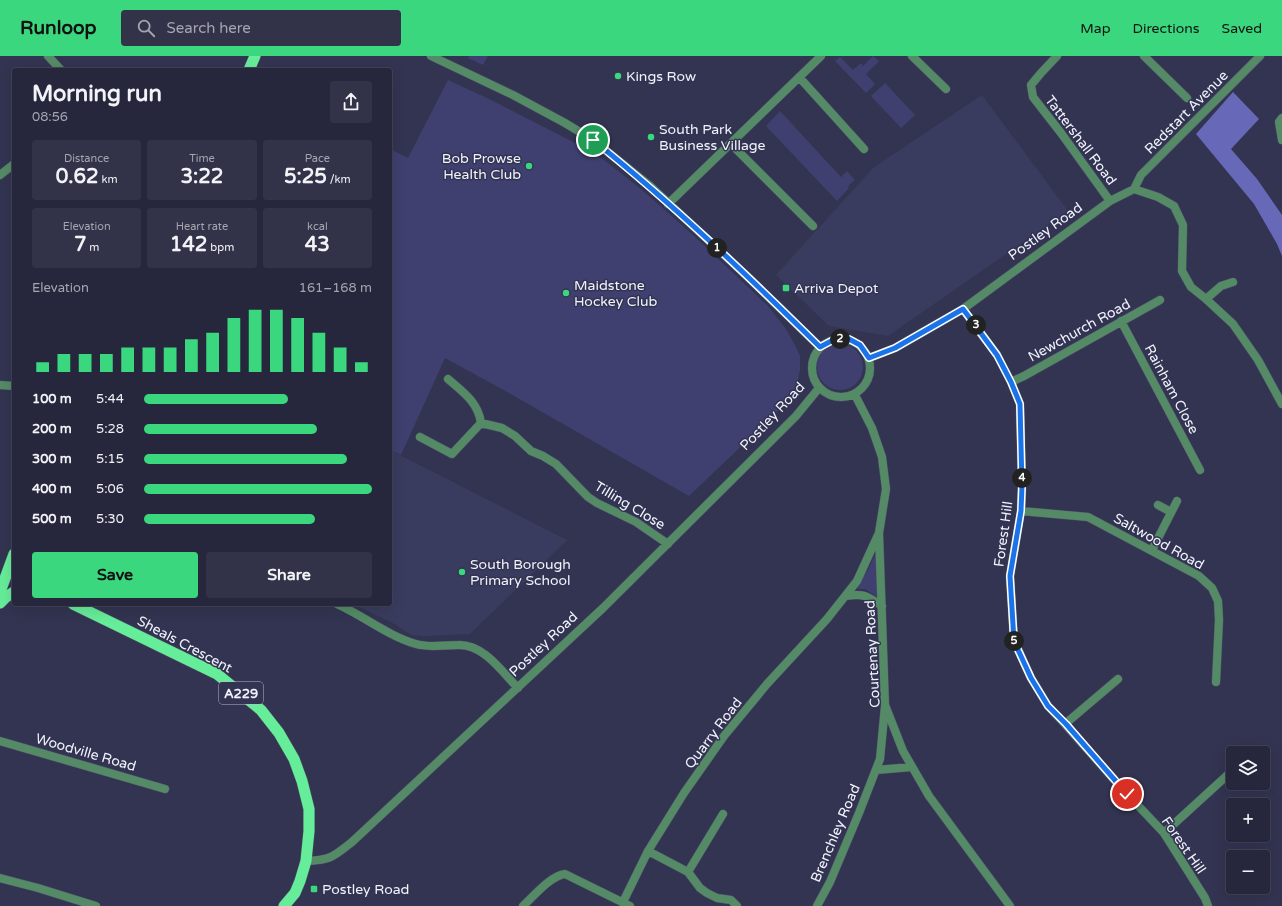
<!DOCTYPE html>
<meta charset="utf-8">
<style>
body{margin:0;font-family:"Varela Round",sans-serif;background:#323348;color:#f1f3f6;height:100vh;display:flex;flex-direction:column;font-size:15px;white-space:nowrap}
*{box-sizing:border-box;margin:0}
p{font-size:13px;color:#a4a5b0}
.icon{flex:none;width:22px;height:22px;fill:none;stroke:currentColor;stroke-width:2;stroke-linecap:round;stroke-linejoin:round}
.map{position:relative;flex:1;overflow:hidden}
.details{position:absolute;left:12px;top:12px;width:380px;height:538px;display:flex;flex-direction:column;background:#26273d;border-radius:4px;box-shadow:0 4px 16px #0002,0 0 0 1px #424457}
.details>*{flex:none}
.controls{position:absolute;left:1226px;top:690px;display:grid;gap:8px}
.controls a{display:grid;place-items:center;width:44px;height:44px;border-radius:4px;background:#26273d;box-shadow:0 4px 16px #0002,0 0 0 1px #424457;font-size:20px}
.pin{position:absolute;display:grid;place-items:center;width:34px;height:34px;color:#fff;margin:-17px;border:2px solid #fff;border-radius:50%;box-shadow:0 1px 4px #0007}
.km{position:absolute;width:20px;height:20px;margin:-10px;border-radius:50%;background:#222;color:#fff;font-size:11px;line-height:20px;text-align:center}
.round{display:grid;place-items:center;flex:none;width:42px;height:42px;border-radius:4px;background:#323348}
.summary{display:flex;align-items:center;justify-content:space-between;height:68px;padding:0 20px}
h1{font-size:22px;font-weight:700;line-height:30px}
.stats{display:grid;grid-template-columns:repeat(3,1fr);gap:6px;height:68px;padding:4px 20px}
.stats div{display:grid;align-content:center;border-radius:4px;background:#323348;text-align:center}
.stats b{font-size:20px;font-weight:700}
.stats small{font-size:11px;font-weight:400}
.stats p{font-size:11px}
.chart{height:112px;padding:8px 20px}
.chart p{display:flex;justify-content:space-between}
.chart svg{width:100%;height:72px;margin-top:4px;stroke:#3bd77e;stroke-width:6}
.primary-button{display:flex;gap:8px;margin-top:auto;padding:8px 20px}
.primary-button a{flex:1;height:46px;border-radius:4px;background:#3bd77e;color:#111;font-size:16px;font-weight:700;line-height:46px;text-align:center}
.primary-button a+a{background:#323348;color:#f1f3f6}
ul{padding:0 20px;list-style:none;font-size:13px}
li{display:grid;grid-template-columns:64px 48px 1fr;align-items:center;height:30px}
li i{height:10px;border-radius:5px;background:#3bd77e}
header{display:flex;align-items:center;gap:24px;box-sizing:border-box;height:56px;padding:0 20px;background:#3bd77e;color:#111}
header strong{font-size:19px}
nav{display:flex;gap:22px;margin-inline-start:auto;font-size:14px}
.search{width:280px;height:36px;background:#323348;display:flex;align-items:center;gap:10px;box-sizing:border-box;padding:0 14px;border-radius:4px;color:#a4a5b0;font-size:15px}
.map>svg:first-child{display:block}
.built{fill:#3a3c5f}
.green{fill:#3f406f}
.forest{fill:#6768b7}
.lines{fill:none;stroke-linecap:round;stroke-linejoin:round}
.minor-casing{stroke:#4e4f69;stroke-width:9}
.tertiary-casing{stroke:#4e4f69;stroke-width:9}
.trunk-casing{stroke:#4e4f69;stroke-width:12}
.minor{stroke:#548b66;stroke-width:8}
.tertiary{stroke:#548b66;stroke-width:8}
.trunk{stroke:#66ed99;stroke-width:11}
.route-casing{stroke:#fff;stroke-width:8}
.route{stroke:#1a73e8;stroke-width:5}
.poi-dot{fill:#3bd77e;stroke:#333451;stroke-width:1.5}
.labels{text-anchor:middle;stroke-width:3;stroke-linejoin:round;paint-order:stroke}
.shield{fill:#333451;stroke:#b8b9ca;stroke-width:1}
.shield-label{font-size:13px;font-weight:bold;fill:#f1f2fe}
.poi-label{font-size:14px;fill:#f1f2fe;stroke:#333451;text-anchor:start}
.street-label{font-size:14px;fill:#f1f2fe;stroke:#333451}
</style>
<header>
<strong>Runloop</strong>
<div class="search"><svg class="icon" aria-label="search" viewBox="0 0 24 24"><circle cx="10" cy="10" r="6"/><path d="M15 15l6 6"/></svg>Search here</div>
<nav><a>Map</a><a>Directions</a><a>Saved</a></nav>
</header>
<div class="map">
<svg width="1282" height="850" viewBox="0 0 1282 850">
<rect width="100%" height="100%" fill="#333451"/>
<path class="built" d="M982 39 1068 155 888 280 829 270 776 219 873 112Z
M390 394 567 484 470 578 426 580 411 579 395 568 353 548H390Z"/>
<path class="green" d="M469 0H488L483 9 468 2Z
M873 0 879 5 866 18 875 28 866 37 835 5 840 1 853 14 861 7 863 10Z
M448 24 487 42 585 92 604 104 641 133 693 179 768 250 786 273 796 291 800 300V314L797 328 793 336 775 358 689 440 509 337 445 302 401 399 390 394V93L408 102Z
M885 27 915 59 901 72 871 40Z
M780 55 841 121 847 115 855 124 849 129 848 133 837 145 766 70Z
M817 311a23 23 0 1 1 46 0a23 23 0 1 1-46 0Z
M876 496 879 539 876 540 865 533H858L856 530 868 514Z"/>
<path class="forest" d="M1233 36 1259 63 1231 93 1257 123 1282 159V200L1277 188 1254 148 1196 78Z"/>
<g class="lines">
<g class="minor-casing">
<path id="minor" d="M48 0 61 14
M431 0 513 39 565 67 593 84 649 129 749 222 820 291
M912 0 946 33
M1057 0 1041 17 1031 29 1033 41 1061 77 1110 145
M1144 0 1187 42
M799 21 864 93
M1282 62 1279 66 1282 84
M731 88 813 170
M0 119 14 108
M1134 133 1158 141 1174 150 1183 169 1182 215 1191 231 1206 243 1233 268 1258 304 1282 348
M1134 133 1141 119 1260 0
M668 148 821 0
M1206 243 1221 230 1233 226
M963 253 997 299 1011 326 1020 348 1022 430 1021 455 1010 520 1014 585 1031 622 1048 650 1065 668 1127 738 1164 777 1205 842 1208 850
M1121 265 1200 414
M812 312a29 29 0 1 1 58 0a29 29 0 1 1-58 0Z
M869 302 895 292 963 253 1110 145 1134 133
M448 323C463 336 478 346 481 367
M1011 326 1024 320 1160 244
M0 329 14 330
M855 339 872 372 882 401 886 433 879 477 885 649 903 695 929 740 1010 850
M420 381 452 398 481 367 502 372 515 380 531 395 543 400 556 408 588 441 597 447 636 466 668 488
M1158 449 1171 456
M1021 455 1088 461 1199 520 1212 532 1218 545 1219 564 1216 626
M1152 494 1177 445
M846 540C864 537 867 540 882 550
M337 548C364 560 388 580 416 588 429 592 445 589 458 589 484 588 502 616 518 632
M1065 668 1118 623
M0 685 165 733
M876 714 912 711
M1164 777 1233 714
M648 795 688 816 700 832 707 837 717 842 731 844 737 850
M306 805C331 804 333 801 352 786L603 552 796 360 819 332
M688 816 723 758
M623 846 648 795 684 737 724 680 767 628 827 563 857 525 878 479
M523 850C534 840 550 820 565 818L630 850
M817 850 830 826 859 757 880 703 885 650"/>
</g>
<g class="tertiary-casing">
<path id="tertiary" d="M0 822 38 832 96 850"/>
</g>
<g class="trunk-casing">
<path id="trunk" d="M249 14 255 0
M0 536 14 498
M0 547 6 541 14 536
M73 548 217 618 261 654 279 677 294 703 302 725 309 753V775L306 805 300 825 295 837 284 850"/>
</g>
<use href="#minor" class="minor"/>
<use href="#tertiary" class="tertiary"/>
<use href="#trunk" class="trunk"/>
</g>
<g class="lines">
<g class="route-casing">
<path id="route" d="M593 84C673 148 747 219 820 291L835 283H849L860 289 869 302 895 292 963 253 997 299 1011 326 1020 348 1022 430 1021 455 1010 520 1014 585 1031 622 1048 650 1066 668 1127 738"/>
</g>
<use href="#route" class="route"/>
</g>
<g class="poi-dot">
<circle cx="618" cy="20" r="4"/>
<circle cx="651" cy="81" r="4"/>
<circle cx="529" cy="110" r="4"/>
<rect x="782" y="228" width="8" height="8" rx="2"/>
<circle cx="566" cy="237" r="4"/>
<circle cx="462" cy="516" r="4"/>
<rect x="310" y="829" width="8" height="8" rx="2"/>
</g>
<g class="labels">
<rect class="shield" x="219" y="626" width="44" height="22" rx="3"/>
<g class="shield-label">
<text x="241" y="642">A229</text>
</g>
<g class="poi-label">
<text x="626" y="25">Kings Row</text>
<text x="659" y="78">South Park<tspan x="659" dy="16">Business Village</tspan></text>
<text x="521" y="107" text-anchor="end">Bob Prowse<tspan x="521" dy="16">Health Club</tspan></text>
<text x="574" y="234">Maidstone<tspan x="574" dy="16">Hockey Club</tspan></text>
<text x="794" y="237">Arriva Depot</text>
<text x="470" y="513">South Borough<tspan x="470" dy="16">Primary School</tspan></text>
<text x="322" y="838">Postley Road</text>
</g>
<g class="street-label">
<text transform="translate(1186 56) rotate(-45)" y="5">Redstart Avenue</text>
<text transform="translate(1081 84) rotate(53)" y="5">Tattershall Road</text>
<text transform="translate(1045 175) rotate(-36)" y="5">Postley Road</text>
<text transform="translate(1079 274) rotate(-29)" y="5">Newchurch Road</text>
<text transform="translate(1172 333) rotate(62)" y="5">Rainham Close</text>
<text transform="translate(772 360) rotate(-47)" y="5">Postley Road</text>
<text transform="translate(630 449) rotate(31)" y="5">Tilling Close</text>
<text transform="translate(1003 478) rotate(-82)" y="5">Forest Hill</text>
<text transform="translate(1159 485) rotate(29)" y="5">Saltwood Road</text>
<text transform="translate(185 588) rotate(28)" y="5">Sheals Crescent</text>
<text transform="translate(543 588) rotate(-43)" y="5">Postley Road</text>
<text transform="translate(872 598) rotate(-93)" y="5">Courtenay Road</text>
<text transform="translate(713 677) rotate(-53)" y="5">Quarry Road</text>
<text transform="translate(86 696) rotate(16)" y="5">Woodville Road</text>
<text transform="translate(835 777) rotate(-67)" y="5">Brenchley Road</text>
<text transform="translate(1184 789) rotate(55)" y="5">Forest Hill</text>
</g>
</g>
</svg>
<div class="controls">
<a><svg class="icon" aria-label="layers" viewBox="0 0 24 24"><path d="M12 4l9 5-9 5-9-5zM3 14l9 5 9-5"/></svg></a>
<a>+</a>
<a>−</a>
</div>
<div class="pin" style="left:593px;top:84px;background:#1e9e55"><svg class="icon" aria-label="arrive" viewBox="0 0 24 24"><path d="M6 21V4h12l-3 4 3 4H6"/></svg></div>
<div class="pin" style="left:1127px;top:738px;background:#d93025"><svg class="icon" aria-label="check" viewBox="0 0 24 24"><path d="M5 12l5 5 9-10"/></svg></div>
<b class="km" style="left:717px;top:192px">1</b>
<b class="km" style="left:840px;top:283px">2</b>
<b class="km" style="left:976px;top:269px">3</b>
<b class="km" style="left:1022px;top:422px">4</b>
<b class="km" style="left:1014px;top:585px">5</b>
<section class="details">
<div class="summary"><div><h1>Morning run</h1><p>08:56</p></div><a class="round"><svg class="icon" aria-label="share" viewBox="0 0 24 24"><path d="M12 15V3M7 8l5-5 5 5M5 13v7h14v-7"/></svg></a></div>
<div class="stats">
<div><p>Distance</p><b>0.62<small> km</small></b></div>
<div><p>Time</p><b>3:22</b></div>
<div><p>Pace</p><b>5:25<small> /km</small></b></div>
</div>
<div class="stats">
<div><p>Elevation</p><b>7<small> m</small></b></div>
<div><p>Heart rate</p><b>142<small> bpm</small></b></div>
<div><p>kcal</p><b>43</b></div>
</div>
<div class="chart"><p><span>Elevation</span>161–168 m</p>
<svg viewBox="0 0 160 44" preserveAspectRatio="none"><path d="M5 44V38M15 44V33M25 44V33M35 44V33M45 44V29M55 44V29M65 44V29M75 44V24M85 44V20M95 44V11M105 44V6M115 44V6M125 44V11M135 44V20M145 44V29M155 44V38"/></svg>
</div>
<ul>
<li><b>100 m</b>5:44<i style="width:63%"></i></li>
<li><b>200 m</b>5:28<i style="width:76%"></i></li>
<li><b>300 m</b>5:15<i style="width:89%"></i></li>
<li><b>400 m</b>5:06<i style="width:100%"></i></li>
<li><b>500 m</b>5:30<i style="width:75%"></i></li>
</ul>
<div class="primary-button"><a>Save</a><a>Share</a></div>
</section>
</div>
